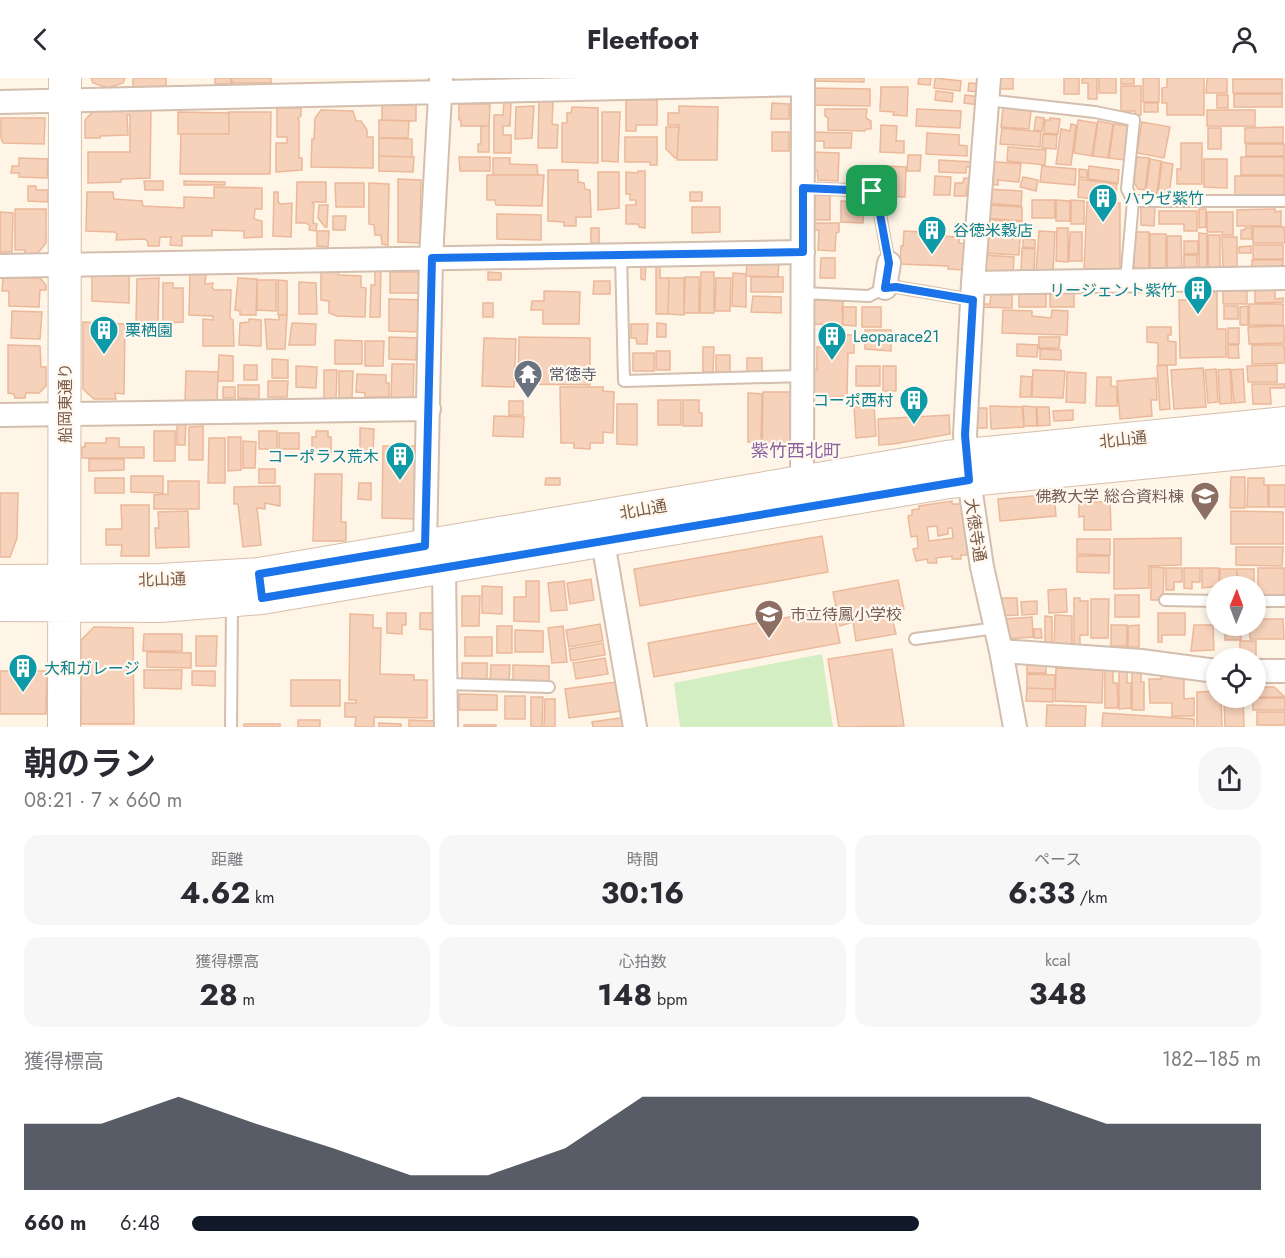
<!DOCTYPE html>
<html lang="ja">
<meta charset="utf-8">
<style>
body{margin:0;font-family:Jost,"Noto Sans JP",sans-serif;background:#f7f7f7;color:#2b2b33;height:100vh;display:flex;flex-direction:column;font-size:22px;white-space:nowrap}
*{box-sizing:border-box;margin:0}
p{font-size:20px;color:#7c7c81}
.icon{flex:none;width:33px;height:33px;fill:none;stroke:currentColor;stroke-width:2;stroke-linecap:round;stroke-linejoin:round}
.map{position:relative;height:649px;overflow:hidden}
.panel{display:flex;flex-direction:column;background:#fff;flex:1}
.panel>*{flex:none}
.needle{width:39px;rotate:1deg}
.controls{position:absolute;left:1206px;top:498px;display:grid;gap:12px}
.controls a{display:grid;place-items:center;width:60px;height:60px;border-radius:50%;background:#fff;box-shadow:0 3px 9px #0003;font-size:30px}
.pin{position:absolute;display:grid;place-items:center;width:51px;height:51px;color:#fff;margin:-26px;border-radius:12px;box-shadow:0 3px 9px #0006}
.round{display:grid;place-items:center;flex:none;width:63px;height:63px;border-radius:24px;background:#f7f7f7}
.summary{display:flex;align-items:center;justify-content:space-between;height:102px;padding:0 24px}
h1{font-size:33px;font-weight:700;line-height:45px}
.figures{display:grid;grid-template-columns:repeat(3,1fr);gap:9px;height:102px;padding:6px 24px}
.figures div{display:grid;align-content:center;border-radius:15px;background:#f7f7f7;text-align:center}
.figures b{font-size:30px;font-weight:700}
.figures small{font-size:16px;font-weight:400}
.figures p{font-size:16px}
.chart{height:168px;padding:12px 24px}
.chart p{display:flex;justify-content:space-between}
.chart svg{width:100%;height:108px;margin-top:6px;fill:#111827;opacity:.7}
ul{padding:0 24px;list-style:none;font-size:20px}
li{display:grid;grid-template-columns:96px 72px 1fr;align-items:center;height:45px}
li i{height:15px;border-radius:8px;background:#111827}
header{display:flex;justify-content:space-between;align-items:center;height:78px;padding:0 24px;background:#fff;font-size:27px;font-weight:700}
.map>svg:first-child{display:block}
.pitch{fill:#d4eec3}
.building{fill:#f7d2bb;stroke:#ebb89a;stroke-width:1.5;fill-rule:evenodd}
.lines{fill:none;stroke-linecap:round;stroke-linejoin:round}
.lane-casing{stroke:#d4bead;stroke-width:14}
.street-casing{stroke:#d4bead;stroke-width:26}
.secondary-casing{stroke:#d8beaa;stroke-width:34}
.lane{stroke:#fff;stroke-width:10}
.street{stroke:#fff;stroke-width:22}
.secondary{stroke:#fff;stroke-width:32}
.route-casing{stroke:#fff;stroke-width:12}
.route{stroke:#1a73e8;stroke-width:8}
.labels{text-anchor:middle;stroke-width:4.5;stroke-linejoin:round;paint-order:stroke}
.culture-label{font-size:16px;fill:#0d838f;stroke:#fff8ef;text-anchor:start}
.worship-label{font-size:16px;fill:#5b616d;stroke:#fff8ef;text-anchor:start}
.street-label{font-size:16px;fill:#7b5a48;stroke:#fff8ef}
.education-label{font-size:16px;fill:#785e54;stroke:#fff8ef;text-anchor:end}
.neighbourhood-label{font-size:18px;fill:#8a639f;stroke:#fff8ef}
</style>
<header><svg class="icon" aria-label="back" viewBox="0 0 24 24"><path d="M15 5l-7 7 7 7"/></svg>Fleetfoot<svg class="icon" aria-label="person" viewBox="0 0 24 24"><circle cx="12" cy="8" r="4"/><path d="M4 21q1-7 8-7t8 7"/></svg></header>
<div class="map">
<svg width="1285" height="649" viewBox="0 0 1285 649">
<rect width="100%" height="100%" fill="#fef5e6"/>
<path class="pitch" d="M822 576 833 649H680L674 605Z"/>
<path class="building" d="M91 0H125L123 5 108 10 93 5Z
M133 0H166V9L133 10Z
M215 0H231V6H215Z
M232 0H271V5H232Z
M811 0H864V4L810 3Z
M919 0H931L930 7 918 6Z
M935 0 961 3 960 13 934 10Z
M996 0H1013V11H996Z
M1064 0H1079V16H1064Z
M1088 0H1097V21H1088V5H1082V1Z
M1099 0H1116V15H1099Z
M1121 0H1134V6H1121Z
M1143 0H1159V24H1143Z
M1167 0H1204V37H1167V25H1162V10L1167 9Z
M1207 0H1227V15H1206Z
M1233 1H1282V15H1233Z
M969 5 980 6 979 14 968 13Z
M1121 8H1141V37H1135V33H1121Z
M881 9H908L907 38 893 37 894 34 880 33Z
M812 10 870 11V28L812 27Z
M936 13 953 15 952 24 935 22Z
M1234 16H1282V29H1234Z
M965 17 981 19 980 27 964 25Z
M1217 17H1228V30H1217Z
M626 21 657 22V47H636V53H626Z
M539 22 553 23 552 46 558 47 557 70H538Z
M382 23H416V43L382 42Z
M504 23 511 24 510 48H503V57H511V75H494V37H503Z
M772 25 789 26V41H771Z
M1144 25H1158V34H1144Z
M459 26H490L489 48H461V42H459Z
M534 28 532 60 515 61 516 29Z
M679 28 718 29 717 82H677L679 47H668V35H679Z
M572 29 598 30V85L562 84V45H567V35H571Z
M277 30H301V38L298 40 299 42V80H302V92L276 94V65H287V59H277Z
M1003 30 1031 33 1029 51 1001 49Z
M95 31 151 32 150 100 121 101V104L88 105V74H130V37H127L128 57 100 58V60H85V42Z
M825 31H867L866 40 871 43V51H866L865 53 828 52V40L825 38Z
M917 31 961 33 960 50 916 48Z
M321 32 353 33 356 43H361L367 52V59H373V90L311 89 312 61H314L315 40Z
M1207 32H1255V48H1207Z
M178 34 229 35V56H178Z
M229 34H271L270 96H180L181 56H229Z
M602 34H620L618 84 602 83Z
M1036 39 1044 40 1042 53 1034 52Z
M1 40H45L44 66 3 65 1 60Z
M1050 40 1060 41 1058 56 1044 55 1045 42H1050Z
M379 42 409 43 408 60H379Z
M1078 42 1097 45 1092 78 1074 75Z
M1098 43 1113 46 1108 80 1093 78Z
M1142 44 1170 49 1164 80 1137 75Z
M1071 46 1076 47 1071 87 1056 86 1061 51 1070 53Z
M1114 46 1129 48 1125 82 1109 80Z
M881 47 897 48 896 63H904V75L880 74Z
M481 48H489V74H478V66H481Z
M666 49H679L677 80H675L666 71Z
M1283 49V65H1245V50Z
M1002 50 1041 54 1040 69 1000 66Z
M1208 50H1221V71H1208Z
M772 54H789V73H772Z
M810 54 852 55 851 70H824V63H809Z
M927 55 959 57V67L967 68V78L926 76Z
M1043 56 1057 57 1056 71 1042 70Z
M625 59H657V87H650V84H625Z
M379 60 412 61V79L379 78Z
M1181 65H1202V106H1177V91H1181Z
M1246 66H1284V78H1246Z
M1008 69 1046 72 1045 87 1007 83Z
M810 74 839 75 838 103 818 102 817 92 810 91Z
M908 77H921L920 93H907Z
M379 78 414 79 413 94 379 93Z
M459 79H490V93H460Z
M1137 79 1149 80 1145 112 1138 111 1134 104Z
M1241 79H1284V97H1241Z
M19 80 48 81 47 100 19 99V95H11L12 88H19Z
M493 80H510V86L537 87 538 97H493Z
M1150 81 1161 83 1157 115 1146 113Z
M1204 81H1227V110L1204 109Z
M939 82 972 84 971 89H966V95L939 94Z
M986 83 1021 86 1019 104 998 102V107L984 106Z
M1162 84 1173 86 1169 117 1158 115Z
M886 88 906 89 905 119 885 118Z
M1042 88 1076 91 1075 107 1040 104Z
M1089 88 1119 92 1118 105 1088 101Z
M1079 91 1087 92V100L1079 99Z
M548 92H578V104L584 105 585 111 590 112 591 139H576V148H564V144L548 143Z
M638 93H645V150L639 149 638 146H626V127H636V122H630V116H626V94L638 95Z
M598 94H619V130L598 132Z
M487 97H544L542 128 496 127 495 122H487Z
M935 98 951 99 950 117H934Z
M1235 98H1284V117H1235Z
M1023 99 1038 102 1036 113 1020 109Z
M964 100 975 101V109L967 108 966 118H954L955 105H963Z
M398 101 421 102 420 165 398 164Z
M1079 101 1117 106 1114 124 1078 119Z
M144 103H163V112H145Z
M184 103 225 104V107H184Z
M297 104H326V124H313L312 125 314 126 313 145 317 146 316 153 309 152 310 148 306 145H296Z
M335 105H364V129H336Z
M369 105 389 106 388 167 382 166 381 157H375L374 147 369 146Z
M28 108H36V112H48V124L28 123Z
M214 109 262 110V131H255L254 141 262 143V159L244 160V153L212 152V158H182V168L170 167 171 159H160L159 168H148V164L145 161 116 162 117 156 114 154 86 153 87 114H113L114 121 142 123 143 128 184 130V119L214 120Z
M986 111 1022 113 1021 128 985 125Z
M274 114H278V123L280 126 292 125 291 159 273 158Z
M690 114H702V123H690Z
M815 116 830 117V142H812L810 120H815Z
M1032 122H1055V140H1032Z
M1056 122 1070 123V143H1056Z
M1071 122 1084 123V146H1071Z
M841 123 864 124 863 145 841 144Z
M1087 124 1120 125V191H1084Z
M319 127H328L327 149H325L318 140Z
M985 127 1022 129V143L984 140Z
M1141 127 1155 128 1154 148 1141 147Z
M692 129H720V154L692 155Z
M15 131H46V165L38 175 25 176V172H15Z
M1199 131H1206V149L1199 150Z
M1275 131V134L1281 133V148H1237V132Z
M1159 133H1197V153H1184V146H1159Z
M0 134 13 135 12 174H0Z
M1207 134H1233V157H1222V154H1207Z
M497 136 541 137V162L497 161Z
M333 138H346L345 152H333Z
M985 141 1021 144 1020 158 984 155Z
M811 145H839V154L836 155 835 173 818 172 819 152H811Z
M1253 149H1284L1285 165H1253Z
M591 150H599V165H591Z
M1057 150H1068V184L1056 183Z
M1245 150H1252V161H1241V152H1245Z
M317 153H329L328 169 317 168Z
M904 153 937 155V158L959 159V165L964 166 963 192 948 191V188L900 186 901 168H903Z
M1039 153 1055 154 1053 194 1036 193Z
M1070 154H1082V183H1069Z
M1134 154H1149V193H1134Z
M1199 155 1207 156V193H1199Z
M1150 156H1166V192H1150Z
M984 157 1020 159 1019 177 983 175Z
M1208 157H1220V190L1208 191Z
M1167 158H1181L1182 193H1167Z
M1222 159H1237V190L1223 191Z
M1023 161 1035 162V170L1023 169Z
M1184 163H1198V176H1184Z
M1253 167H1283V181H1253Z
M1251 168V175H1239V169Z
M1022 170 1035 171 1034 194 1021 193Z
M983 177 1014 179 1013 196 982 194Z
M1184 177H1197V194L1184 193Z
M821 180H835V200H820Z
M1252 182H1283V186L1275 192H1252Z
M779 183 778 199 746 198 747 186Z
M641 184H646L645 202 641 201Z
M656 184H660V200H669L668 236H656Z
M375 190H381L380 239H370L371 207H375Z
M321 193H337L339 197 361 198V209L366 210 365 239 337 238 329 235V223L321 222Z
M390 194H422V215H390Z
M488 194 501 195V202H488Z
M701 194H714V235H700Z
M190 195H206L205 206 213 205 212 210 215 212H231L230 240 233 242 234 268H203V241L213 242V238L189 237Z
M733 195 746 196V229L732 228Z
M92 197H129V225L92 223Z
M685 199H699V235H684Z
M751 199H783V214H751Z
M3 200H40L46 207V212H40L39 229 9 228V213H2Z
M159 200 158 244H136L137 201Z
M238 200 257 201 256 237H240V233L235 232Z
M669 200H684V237L668 236Z
M716 200H731L730 233H715Z
M257 202H276V233L257 232Z
M278 202 287 203V237H278Z
M594 203H610V216H593Z
M299 204 316 205 317 236H299Z
M163 205H173V210H183V244L166 245V250L163 249Z
M1255 212H1275V221L1283 220V224L1255 225Z
M544 213 580 214 579 246H543V232H531L532 223H544Z
M1188 213 1217 214V251H1226V279L1180 280 1179 222H1188Z
M1223 213H1247V226H1223Z
M1050 214H1074V229H1050Z
M991 216 1012 217V230L980 229V226H990Z
M1019 216H1046V229H1019Z
M753 218 781 219V235L751 234Z
M389 221 422 222 421 254 389 253Z
M810 222 843 223V247L813 246Z
M483 225H493V239H483Z
M1249 226H1283V247H1249Z
M1224 228H1238V241H1224Z
M1248 228V247H1240V229Z
M842 229H856V248L843 247Z
M862 229H881V249H862Z
M1003 232 1032 233V238L1051 240 1052 232 1068 233 1067 257 1002 255Z
M12 233 42 234 40 261 11 260Z
M279 237H287L285 271H267L265 241 279 242Z
M249 241 261 242V268L239 267 240 245 249 244Z
M83 244 125 246 124 316 115 315 116 321H94L83 311Z
M292 245 316 246 315 267H289Z
M657 245 666 246V259H657Z
M631 246H648L647 266H637L636 260H631Z
M1284 248V265L1249 266 1248 249Z
M1147 249H1171V257H1168V263L1176 264V287H1158V265L1147 264Z
M1228 250H1239V266H1228Z
M865 252H891V273L865 271Z
M822 257H854V275H848L847 318 816 319V316H811V291L817 292V269H822Z
M389 259 417 260 416 282 389 281Z
M519 259 590 260V307L518 306Z
M1039 259H1060L1059 270H1039Z
M484 260 516 261 514 309 482 308Z
M335 262 362 263V286H335Z
M365 263H384L383 288H365Z
M1017 266 1038 267 1037 279 1017 278Z
M8 267 40 268 41 289H46V308L39 315H26L25 320H15L14 316 8 315Z
M1228 267H1238L1239 280H1228Z
M1252 267H1284L1285 285 1252 286Z
M703 269H714L713 294H703Z
M1040 271 1061 272V282L1040 281Z
M656 273H670V292H656Z
M633 275H654V293H633Z
M219 277 233 278V303H218Z
M716 277H730V294H716Z
M747 280H762V294H747Z
M272 281 288 282V300H272Z
M392 286H414L413 321 391 320Z
M244 287H257V302H244Z
M1167 287 1170 331 1160 332 1157 288Z
M1277 287V304H1248L1247 288Z
M296 288 317 289 316 310 296 309Z
M856 288H880V308H856Z
M883 288H896V313H883Z
M1203 290 1206 329 1174 331 1171 292Z
M1216 291 1218 324 1208 325 1205 292Z
M1230 291 1232 325 1220 326 1218 292Z
M1243 291 1245 324 1234 325 1231 292Z
M324 292H337L336 321H324Z
M1033 292 1065 293 1063 320 1032 319Z
M186 293 218 294 217 324 185 323Z
M339 293H353L352 320H339Z
M1067 294 1086 295 1085 325 1066 324Z
M357 296 386 297V305H389V319H365V315L356 314Z
M1021 298 1032 299 1031 319H1020Z
M1097 299H1111V308L1117 309V328H1096Z
M1156 300 1157 322H1151L1152 338 1120 341 1117 303Z
M268 303H288L287 319H268Z
M1252 306H1285L1284 310H1270L1271 326H1253Z
M238 307H259V321L238 320Z
M223 309H235V320H223Z
M560 309H603V313L614 314 613 355 603 354V365H590V371L574 370V365H561Z
M763 314H791V372H762Z
M748 315 762 316 761 364H748Z
M658 322H681V347H658Z
M683 322H699V335H702V348H683Z
M509 323H523V337H509Z
M617 326H637V367L617 366Z
M874 327 876 358 856 360 854 329Z
M990 328 1022 329 1024 349 991 351Z
M1023 328 1036 329 1037 348H1024Z
M1037 329H1049L1050 347 1038 348Z
M976 330H987V350H976Z
M1073 332V342L1054 343 1053 333Z
M949 337 950 356 893 366 879 367 878 341Z
M494 338 524 339 523 359 493 358Z
M177 343H186L185 367H177Z
M203 348V382H189V349Z
M360 350 374 351 373 376H360Z
M154 353H175V383H154Z
M259 353H277V371H259Z
M316 353H328V359H331V377H312V359H316Z
M279 355H299V371H279Z
M228 359H241V392L228 393Z
M106 360H119V369H144V380H82V369H85V365H106Z
M209 360H225V405H208Z
M243 363 256 364 255 390H243Z
M383 368H419L418 441 382 440Z
M89 381H124V392L89 393Z
M259 391H275V405H259Z
M315 396H342L341 444H346V463H313Z
M131 398H163V415L131 414Z
M1231 399H1245V430H1230Z
M95 400H124V415H95Z
M546 400H560V407H545Z
M1248 400H1264V407H1268V429H1247Z
M168 403H199V431H154V417L168 416Z
M359 405H371V422L358 421Z
M1269 407H1285V429H1269Z
M280 408V428L265 425V431L257 430 261 467 243 469 238 426H234V409Z
M0 415H18L17 460 10 479H0Z
M1054 416 1056 438 1000 443 998 421Z
M952 423V426H963L970 474H967L968 477H961V481H952V478L936 480 937 485H928L927 481 916 483 913 471 918 470 917 458 911 459 908 438 912 437V432L919 431V428ZM937 448 938 458 948 456V450H952L953 460 929 463 927 449Z
M1079 424H1110L1111 452H1084V438L1079 439Z
M121 427H149V478H121L122 467H106V451H122Z
M188 433 189 469 156 470 155 450H159L158 434Z
M1231 433 1283 434V466H1231Z
M822 458 828 494 640 528 634 491Z
M1181 460V487L1149 488V510L1114 511V461Z
M1077 461H1110V477L1077 476Z
M1236 469H1283L1282 488 1236 487Z
M1077 478H1109V495L1077 494Z
M1151 489 1164 490 1163 522H1151Z
M1166 490H1182V504H1174V512H1166Z
M1184 490H1200V504H1192V511L1184 510Z
M1202 490H1219V508L1202 510Z
M1258 490H1284V517H1258Z
M1220 491H1237V508H1219Z
M1237 491H1254V508H1237Z
M591 501 594 522 570 526 567 505Z
M898 502 904 531 890 533 896 556 856 563 853 544 840 548 833 514Z
M526 503H539V544L514 543V519H526Z
M564 503 567 532 551 533 548 505Z
M482 508 502 509V536L482 535Z
M1066 511 1067 534 1049 535 1048 512Z
M1115 517H1139V539H1115Z
M462 518H480L479 548H462Z
M1002 520H1017L1018 537 1002 538Z
M1074 520H1080V523H1088V557H1080V568L1074 567Z
M1091 521H1109L1108 560H1091Z
M1037 523V536L1022 537 1021 524Z
M833 531 840 565 654 599 648 565Z
M387 535H406V547H402V556L387 555Z
M420 535H434V552L420 551Z
M1158 535H1185V557H1162V564H1158Z
M350 536 373 537V550H381L380 596 414 597V602H427V640L374 639V649H355L356 639H345V625H356V622H349Z
M1055 537 1072 538V570L1054 569Z
M1045 538 1052 539V569H1045Z
M1032 539 1033 559 1006 561 1004 541Z
M1256 541H1283L1284 561H1250L1249 548H1256Z
M600 546 603 563 569 569 566 552Z
M1111 547H1127V568H1111Z
M1139 547V569H1128V548Z
M1194 547H1213L1214 572 1191 573Z
M497 548H512V575H497Z
M563 548 567 584 552 585 548 550Z
M1225 548H1241V562H1225Z
M94 549 133 550 134 646H81V562Z
M1034 551H1041L1042 560H1034Z
M515 552 543 553V574H515Z
M144 556H182V573H143Z
M196 558H217L216 588H196Z
M465 559H492V578H465Z
M1240 563H1256V581L1240 580Z
M603 565 605 577 571 583 569 571Z
M892 571 904 648 839 649 828 581Z
M147 574 191 575V590L147 589Z
M605 580 608 596 576 601 573 585Z
M1027 581H1046V595H1027Z
M462 585H487V605L462 604Z
M491 587H510L509 604H490Z
M513 587 549 588V606L513 605Z
M1056 590 1103 592 1102 625 1055 623Z
M1105 590H1113V605H1117L1118 630H1105Z
M1119 590H1127V605H1131V630L1119 631Z
M144 592H182L181 611 144 610Z
M1132 592H1141V604H1144V632H1132Z
M0 593H47L46 636H0Z
M192 593H215V608L192 607Z
M1179 593V600L1184 601V621L1194 620V638H1172V625H1150L1149 601H1161V594Z
M1027 596 1055 597V611L1027 610Z
M291 602H340V628H291Z
M616 604 621 633 569 640 565 611Z
M1257 609H1274L1285 619H1257Z
M1027 610 1053 611V624L1026 623Z
M1216 613V620H1221L1222 649H1197V614Z
M459 616 497 617V632H459Z
M505 618H525V641H505Z
M531 619H543L542 649H531Z
M1224 620H1243L1244 649H1225Z
M1253 620H1285V632H1253Z
M545 621H555V649H544Z
M1047 627 1086 628 1085 649H1046Z
M1257 634H1285V647H1257Z
M1103 635 1194 641V649H1102Z
M627 639 628 649H593L592 644Z
M298 642H320V649H298Z
M409 642 434 643V649H409Z
M379 645 401 646V649H379Z
M244 646H280V649H244Z
M464 647H496V649H464Z"/>
<g class="lines">
<g class="lane-casing">
<path id="lane" d="M986 22 1095 34 1134 42 1127 111 1133 123 1126 203
M803 110 872 113 877 120 889 185
M1133 123H1285
M621 177 624 303 802 298
M803 215 869 218 885 210 896 209 973 222
M1165 522 1216 523
M1256 523H1285
M915 561 996 550
M446 606 549 609
M231 649 232 526"/>
</g>
<g class="street-casing">
<path id="street" d="M441 0 431 180 425 468 444 491 446 649
M989 0 973 205 965 357 969 402 982 489 1001 573 1015 649
M0 24 803 6
M0 188 803 174
M973 205 1285 200
M885 210 889 185
M0 337 429 331
M802 419 803 0
M603 464 635 649
M1001 573 1141 583 1216 593
M1256 593H1285"/>
</g>
<g class="secondary-casing">
<path id="secondary" d="M0 503 160 502 259 496 947 379 1285 345
M0 527 160 528 262 520 949 404 1285 371
M64 649 65 0"/>
</g>
<use href="#lane" class="lane"/>
<use href="#street" class="street"/>
<use href="#secondary" class="secondary"/>
</g>
<g class="lines">
<g class="route-casing">
<path id="route" d="M803 110 872 113 877 120 889 185 885 210 896 209 973 222 965 357 969 402 262 520 259 496 425 468 432 180 803 174Z"/>
</g>
<use href="#route" class="route"/>
</g>
<defs>
<g id="building-pin" transform="scale(1.5)"><path d="M0 17L-7.5 6A9.5 9.5 0 1 1 7.5 6Z" fill="#0f9aa8" stroke="#fff8ef"/><path d="M-4-6H4V6H1V3H-1V6H-4ZM-2.5-4.3h1.7v1.8h-1.7ZM.8-4.3h1.7v1.8H.8ZM-2.5-1h1.7V.8h-1.7ZM.8-1h1.7V.8H.8Z" fill="#fff"/></g>
<g id="temple-pin" transform="scale(1.5)"><path d="M0 17L-7.5 6A9.5 9.5 0 1 1 7.5 6Z" fill="#6b7280" stroke="#fff8ef"/><path d="M0-6L5-2H3V0L6.5 2.5H4V6H1.5V3h-3V6H-4V2.5H-6.5L-3 0V-2H-5Z" fill="#fff"/></g>
<g id="university-pin" transform="scale(1.5)"><path d="M0 17L-7.5 6A9.5 9.5 0 1 1 7.5 6Z" fill="#8d6e63" stroke="#fff8ef"/><path d="M0-5L7-2L0 1L-7-2ZM-4 1L0 2.5L4 1V4Q0 6-4 4Z" fill="#fff"/></g>
<g id="school-pin" transform="scale(1.5)"><path d="M0 17L-7.5 6A9.5 9.5 0 1 1 7.5 6Z" fill="#8d6e63" stroke="#fff8ef"/><path d="M0-5L7-2L0 1L-7-2ZM-4 1L0 2.5L4 1V4Q0 6-4 4Z" fill="#fff"/></g>
</defs>
<g fill-rule="evenodd">
<use href="#building-pin" x="1103" y="120"/>
<use href="#building-pin" x="932" y="152"/>
<use href="#building-pin" x="1198" y="212"/>
<use href="#building-pin" x="104" y="252"/>
<use href="#building-pin" x="832" y="258"/>
<use href="#temple-pin" x="528" y="296"/>
<use href="#building-pin" x="914" y="322"/>
<use href="#building-pin" x="400" y="378"/>
<use href="#university-pin" x="1205" y="418"/>
<use href="#school-pin" x="769" y="536"/>
<use href="#building-pin" x="23" y="590"/>
</g>
<g class="labels">
<g class="culture-label">
<text x="1124" y="126">ハウゼ紫竹</text>
<text x="953" y="158">谷徳米穀店</text>
<text x="1177" y="218" text-anchor="end">リージェント紫竹</text>
<text x="125" y="258">栗栖園</text>
<text x="853" y="264">Leoparace21</text>
<text x="893" y="328" text-anchor="end">コーポ西村</text>
<text x="379" y="384" text-anchor="end">コーポラス荒木</text>
<text x="44" y="596">大和ガレージ</text>
</g>
<g class="worship-label">
<text x="549" y="302">常徳寺</text>
</g>
<g class="street-label">
<text transform="translate(65 325) rotate(-90)" y="6">船岡東通り</text>
<text transform="translate(1123 361) rotate(-6)" y="6">北山通</text>
<text transform="translate(643 431) rotate(-10)" y="6">北山通</text>
<text transform="translate(976 452) rotate(81)" y="6">大徳寺通</text>
<text transform="translate(162 501) rotate(-2)" y="6">北山通</text>
</g>
<g class="education-label">
<text x="1184" y="424">佛教大学 総合資料棟</text>
<text x="790" y="542" text-anchor="start">市立待鳳小学校</text>
</g>
<g class="neighbourhood-label">
<text x="796" y="379">紫竹西北町</text>
</g>
</g>
</svg>
<div class="controls">
<a><svg class="needle" viewBox="-14 -14 28 28"><path d="M0-13l5 13h-10z" fill="#e53935"/><path d="M0 13l5-13h-10z" fill="#7c7c81"/></svg></a>
<a><svg class="icon" aria-label="locate" viewBox="0 0 24 24"><circle cx="12" cy="12" r="6"/><path d="M12 2v4M12 18v4M2 12h4M18 12h4"/></svg></a>
</div>
<div class="pin" style="left:872px;top:113px;background:#1e9e55"><svg class="icon" aria-label="arrive" viewBox="0 0 24 24"><path d="M6 21V4h12l-3 4 3 4H6"/></svg></div>
</div>
<section class="panel">
<div class="summary"><div><h1>朝のラン</h1><p>08:21 · 7 × 660 m</p></div><a class="round"><svg class="icon" aria-label="share" viewBox="0 0 24 24"><path d="M12 15V3M7 8l5-5 5 5M5 13v7h14v-7"/></svg></a></div>
<div class="figures">
<div><p>距離</p><b>4.62<small> km</small></b></div>
<div><p>時間</p><b>30:16</b></div>
<div><p>ペース</p><b>6:33<small> /km</small></b></div>
</div>
<div class="figures">
<div><p>獲得標高</p><b>28<small> m</small></b></div>
<div><p>心拍数</p><b>148<small> bpm</small></b></div>
<div><p>kcal</p><b>348</b></div>
</div>
<div class="chart"><p><span>獲得標高</span>182–185 m</p>
<svg viewBox="0 0 160 44" preserveAspectRatio="none"><path d="M0 44V17L10 17L20 6L30 17L40 27L50 38L60 38L70 27L80 6L90 6L100 6L110 6L120 6L130 6L140 17L150 17L160 17V44z"/></svg>
</div>
<ul>
<li><b>660 m</b>6:48<i style="width:68%"></i></li>
</ul>
</section>
